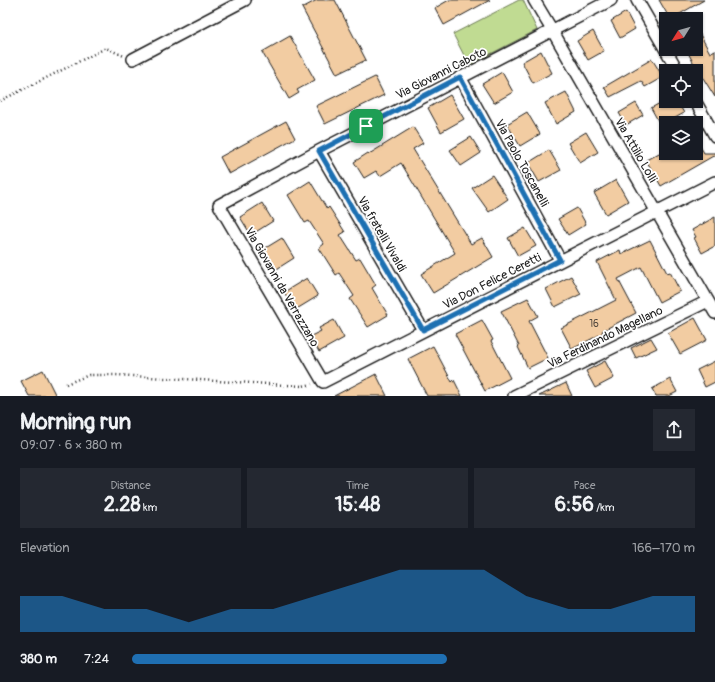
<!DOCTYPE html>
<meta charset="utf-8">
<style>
body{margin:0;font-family:Pangolin,sans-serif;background:#242831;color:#f1f3f6;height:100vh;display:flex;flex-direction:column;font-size:15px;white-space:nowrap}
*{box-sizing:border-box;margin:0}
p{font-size:13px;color:#9ea1a6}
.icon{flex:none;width:22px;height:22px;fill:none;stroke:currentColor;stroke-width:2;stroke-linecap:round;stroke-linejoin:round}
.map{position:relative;height:396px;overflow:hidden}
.details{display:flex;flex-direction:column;background:#171b24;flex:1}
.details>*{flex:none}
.needle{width:26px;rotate:233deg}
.controls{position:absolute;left:659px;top:12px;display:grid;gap:8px}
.controls a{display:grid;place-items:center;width:44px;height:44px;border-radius:0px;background:#171b24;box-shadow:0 1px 3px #0004;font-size:20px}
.pin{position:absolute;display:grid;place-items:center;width:34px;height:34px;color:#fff;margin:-17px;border-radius:8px;box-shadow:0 2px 6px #0006}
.round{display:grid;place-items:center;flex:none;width:42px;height:42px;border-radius:0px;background:#242831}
.headline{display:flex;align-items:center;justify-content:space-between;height:68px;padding:0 20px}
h1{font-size:22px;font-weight:700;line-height:30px}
.metrics{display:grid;grid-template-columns:repeat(3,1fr);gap:6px;height:68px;padding:4px 20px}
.metrics div{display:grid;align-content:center;border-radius:0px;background:#242831;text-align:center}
.metrics b{font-size:20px;font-weight:700}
.metrics small{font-size:11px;font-weight:400}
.metrics p{font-size:11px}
.chart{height:112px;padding:8px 20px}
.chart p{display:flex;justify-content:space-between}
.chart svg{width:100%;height:72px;margin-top:4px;fill:#1f6fb2;opacity:.7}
ul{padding:0 20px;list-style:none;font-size:13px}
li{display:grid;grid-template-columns:64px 48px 1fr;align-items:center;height:30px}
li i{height:10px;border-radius:5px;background:#1f6fb2}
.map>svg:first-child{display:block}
.green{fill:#c0db92;stroke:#6e7c57}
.building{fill:#f2cca2;stroke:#1c1c1c}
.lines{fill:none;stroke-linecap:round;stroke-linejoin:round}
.street-casing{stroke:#1c1c1c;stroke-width:14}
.path{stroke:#1c1c1c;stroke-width:2.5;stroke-dasharray:1 3;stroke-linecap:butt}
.street{stroke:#fff;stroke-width:11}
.route-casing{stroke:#fff;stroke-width:8}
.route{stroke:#1f6fb2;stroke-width:5}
.labels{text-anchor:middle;stroke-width:3.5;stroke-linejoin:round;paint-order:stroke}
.number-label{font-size:10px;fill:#52483e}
.street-label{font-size:12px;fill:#1c1c1c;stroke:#fff}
</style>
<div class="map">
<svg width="715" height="396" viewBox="0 0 715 396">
<rect width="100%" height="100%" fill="#fff"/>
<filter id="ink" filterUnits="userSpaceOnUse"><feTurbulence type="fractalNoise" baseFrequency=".025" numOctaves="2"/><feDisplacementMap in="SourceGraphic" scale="8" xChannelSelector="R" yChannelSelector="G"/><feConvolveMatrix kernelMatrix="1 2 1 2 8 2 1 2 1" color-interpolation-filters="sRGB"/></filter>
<g filter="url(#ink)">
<path class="green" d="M519 0H523L537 30 469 65 453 34Z"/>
<path class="building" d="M317 0H335L366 60 337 74 302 8Z
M449 0H490L444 25 435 8Z
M659 0H704L671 19H670Z
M626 12 635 29 620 38 611 21Z
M696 27 710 53 715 50V97L693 62 686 49H696Z
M593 31 604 51 588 60 577 41Z
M290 36 315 80 297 90 299 93 289 99 262 52Z
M541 51 552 73 533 83 522 62Z
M652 59 663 77 645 87 641 81 610 97 604 87Z
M502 72 513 92 494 103 482 84Z
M375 77 384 95 325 124 316 106Z
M566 92 576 112 556 124 545 103Z
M450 95 464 119 441 132 428 108Z
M664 101H677L684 113 661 126 651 108Z
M636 103 643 115 626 125 619 113Z
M527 112 540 134 520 146 507 124Z
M286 121 295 138 229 174 220 157Z
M413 127 423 143 413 149 471 244 482 238 493 257 433 293 421 274 455 253 401 163 380 176 376 171 364 178 354 162 368 153 369 154Z
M586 132 598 152 580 163 568 143Z
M471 137 481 153 461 166 450 150Z
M696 139 704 153H715V155L661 186 646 160 663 151 664 153H696Z
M549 150 561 170 539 182 528 163Z
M492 175 508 199 489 212 472 188Z
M616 180 628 201 606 214 594 193Z
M310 181 327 209 329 207 345 232 340 235 356 260 360 258 376 285 372 288 388 315 368 327 350 299 354 296 339 273 336 275 319 248 324 244 309 221 305 223 288 195Z
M262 203 273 221 251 235 240 217Z
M577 208 586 224 568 235 558 219Z
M715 217V246L702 253 694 238 696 237 692 230Z
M525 228 536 246 518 256 508 238Z
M282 238 294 258 272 272 259 252Z
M650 240 667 273 670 272 680 291 659 302 641 267 618 279 636 313 602 331 603 333 572 349 561 328 616 300 597 262 620 250 621 254Z
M571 276 581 294 555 307 546 289Z
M307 278 318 296 295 310 284 292Z
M528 298 538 316 529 321 548 358 528 368 518 347 519 346 501 311Z
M695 318 707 340 680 354 668 333Z
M334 320 344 338 319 352 311 336 321 331 319 328Z
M482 320 493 340 491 341 510 378 485 391 455 334Z
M651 338 657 348 636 358 631 348Z
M433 346 452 382 454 380 462 396H427L408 359Z
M605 361 614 378 595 388 586 371Z
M715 361V382L705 387 697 370Z
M43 370 56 396H29L21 381Z
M376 374 387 396H334Z
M670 379 677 392 669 396H656L652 389Z
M566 383 572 396H539Z"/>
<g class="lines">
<g class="street-casing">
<path id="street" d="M534 0 552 30 715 313
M611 0 319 151 219 205 323 382 715 182
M637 0 678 71
M133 59 245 0
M460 77 560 260
M695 101 715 136
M319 151 423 330
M514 396 708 301"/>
</g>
<path class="path" d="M0 101 106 48 124 56
M66 384 89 375H115L303 386 312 384"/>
<use href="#street" class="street"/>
</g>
</g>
<g class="lines" filter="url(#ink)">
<g class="route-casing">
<path id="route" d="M460 77 560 260 423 330 319 151Z"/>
</g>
<use href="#route" class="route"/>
</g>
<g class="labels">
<g class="number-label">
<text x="594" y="327">16</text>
</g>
<g class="street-label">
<text transform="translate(441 73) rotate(-27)" y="4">Via Giovanni Caboto</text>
<text transform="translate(636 150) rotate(60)" y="4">Via Attilio Lolli</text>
<text transform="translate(522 163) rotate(61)" y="4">Via Paolo Toscanelli</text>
<text transform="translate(382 234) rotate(60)" y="4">Via fratelli Vivaldi</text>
<text transform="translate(492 281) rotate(-27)" y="4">Via Don Felice Ceretti</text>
<text transform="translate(282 287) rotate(60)" y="4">Via Giovanni da Verrazzano</text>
<text transform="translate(605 337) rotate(-26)" y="4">Via Ferdinando Magellano</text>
</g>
</g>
</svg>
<div class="controls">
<a><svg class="needle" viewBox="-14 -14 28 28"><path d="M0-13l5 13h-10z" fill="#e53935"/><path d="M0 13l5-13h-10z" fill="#9ea1a6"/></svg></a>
<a><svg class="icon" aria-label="locate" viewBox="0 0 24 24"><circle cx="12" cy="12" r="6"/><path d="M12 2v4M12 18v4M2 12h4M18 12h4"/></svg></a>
<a><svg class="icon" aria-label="layers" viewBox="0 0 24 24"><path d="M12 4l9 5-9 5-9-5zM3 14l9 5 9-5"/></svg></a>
</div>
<div class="pin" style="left:366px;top:126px;background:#1e9e55"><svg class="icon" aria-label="arrive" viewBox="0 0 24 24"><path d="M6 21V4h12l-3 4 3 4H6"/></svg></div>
</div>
<section class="details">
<div class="headline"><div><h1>Morning run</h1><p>09:07 · 6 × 380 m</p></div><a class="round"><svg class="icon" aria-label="share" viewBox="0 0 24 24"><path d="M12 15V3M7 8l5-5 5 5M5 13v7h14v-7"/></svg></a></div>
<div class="metrics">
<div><p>Distance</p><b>2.28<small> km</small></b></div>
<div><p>Time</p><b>15:48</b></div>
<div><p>Pace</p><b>6:56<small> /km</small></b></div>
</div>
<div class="chart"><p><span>Elevation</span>166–170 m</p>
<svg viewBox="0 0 160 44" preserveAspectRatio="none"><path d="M0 44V22L10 22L20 30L30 30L40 38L50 30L60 30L70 22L80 14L90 6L100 6L110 6L120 22L130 30L140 30L150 22L160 22V44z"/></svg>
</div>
<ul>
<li><b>380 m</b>7:24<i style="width:56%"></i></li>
</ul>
</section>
